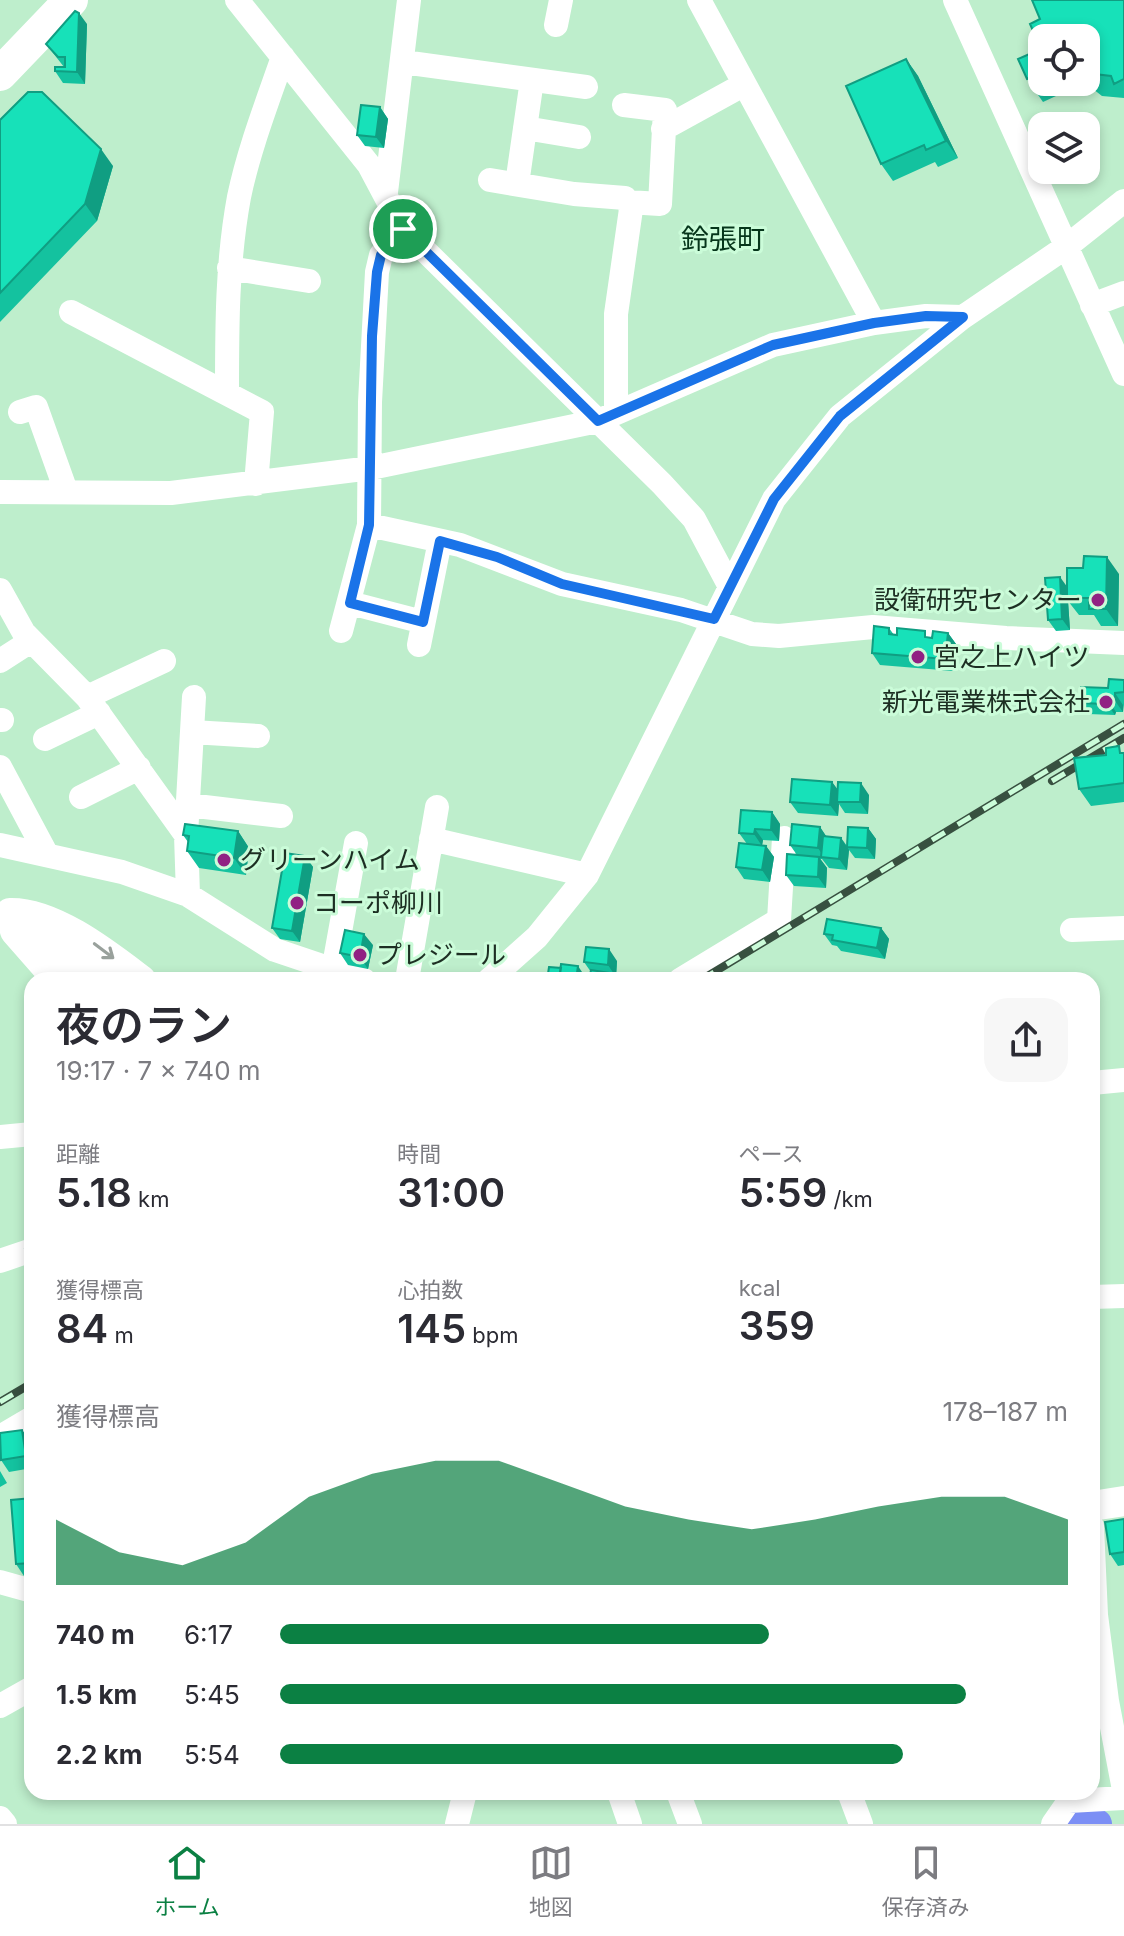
<!DOCTYPE html>
<html lang="ja">
<meta charset="utf-8">
<style>
body{margin:0;font-family:Inter,"Noto Sans JP",sans-serif;background:#f7f7f7;color:#2b2b33;height:100vh;display:flex;flex-direction:column;font-size:30px;white-space:nowrap}
*{box-sizing:border-box;margin:0}
p{font-size:26px;color:#7c7c81}
.icon{flex:none;width:44px;height:44px;fill:none;stroke:currentColor;stroke-width:2;stroke-linecap:round;stroke-linejoin:round}
.map{position:relative;flex:1;overflow:hidden}
.side{position:absolute;left:24px;top:972px;width:1076px;height:828px;display:flex;flex-direction:column;background:#fff;border-radius:24px;box-shadow:0 4px 12px #0003}
.side>*{flex:none}
.fabs{position:absolute;left:1028px;top:24px;display:grid;gap:16px}
.fabs a{display:grid;place-items:center;width:72px;height:72px;border-radius:16px;background:#fff;box-shadow:0 4px 12px #0003;font-size:40px}
.pin{position:absolute;display:grid;place-items:center;width:68px;height:68px;color:#fff;margin:-34px;border:4px solid #fff;border-radius:50%;box-shadow:0 2px 8px #0007}
.round{display:grid;place-items:center;flex:none;width:84px;height:84px;border-radius:24px;background:#f7f7f7}
.summary{display:flex;align-items:center;justify-content:space-between;height:136px;padding:0 32px}
h1{font-size:44px;font-weight:600;line-height:60px}
.figures{display:grid;grid-template-columns:repeat(3,1fr);gap:12px;height:136px;padding:8px 32px}
.figures div{display:grid;align-content:center}
.figures b{font-size:40px;font-weight:600}
.figures small{font-size:22px;font-weight:400}
.figures p{font-size:22px}
.chart{height:224px;padding:16px 32px}
.chart p{display:flex;justify-content:space-between}
.chart svg{width:100%;height:144px;margin-top:8px;fill:#0b8043;opacity:.7}
ul{padding:0 32px;list-style:none;font-size:26px}
li{display:grid;grid-template-columns:128px 96px 1fr;align-items:center;height:60px}
li i{height:20px;border-radius:10px;background:#0b8043}
.dock{display:flex;justify-content:space-around;align-items:center;height:112px;border-top:2px solid #e1e1e2;background:#fff;font-size:22px;color:#7c7c81}
.dock a{display:grid;justify-items:center;gap:4px}
.dock .selected{color:#0b8043}
.map>svg:first-child{display:block}
.lines{fill:none;stroke-linecap:round;stroke-linejoin:round}
.river{stroke:#7c8ff5;stroke-width:30}
.minor{stroke:#fff;stroke-width:24}
.major{stroke:#fff;stroke-width:30}
.highway{stroke:#fff;stroke-width:34}
.rail-casing{stroke:#385040;stroke-width:8}
.rail{stroke:#cbfcd9;stroke-width:5;stroke-dasharray:15;stroke-linecap:butt}
.wall{fill:#14c29f}
.shaded-wall{fill:#109e82}
.building{fill:#17e1b9;stroke:#109e82;stroke-width:2}
.oneway{stroke:#99a19c}
.route-casing{stroke:#fff;stroke-width:16}
.route{stroke:#1a73e8;stroke-width:10}
.poi-dot{fill:#912283;stroke:#cbfcd9;stroke-width:3}
.labels{text-anchor:middle;stroke-width:6;stroke-linejoin:round;paint-order:stroke}
.poi-label{font-size:26px;fill:#1d2f23;stroke:#cbfcd9;text-anchor:start}
.neighbourhood-label{font-size:28px;fill:#05351a;stroke:#cbfcd9}
</style>
<div class="map">
<svg width="1124" height="1824" viewBox="0 0 1124 1824">
<rect width="100%" height="100%" fill="#beeecc"/>
<g class="lines">
<path class="river" d="M1069 1824 1080 1814 1097 1824"/>
<path class="minor" d="M237 0 369 165 403 229 662 484 694 519 729 585
M699 0 874 323
M955 0 1124 374
M556 25 561 0
M403 62 586 87
M525 128 579 137
M663 129 743 85
M490 180 574 194 625 198 628 202 660 204 665 110 624 105
M517 184 532 80
M386 192 409 0
M229 268 309 281
M1092 305 1124 293
M71 312 262 412 256 484
M227 392C227 326 227 262 239 197 249 149 267 103 283 57
M20 412 36 407 66 491
M616 413V314L631 209 628 202
M0 492 171 493 371 468 598 421 773 345 874 323 926 316 963 317
M369 525 460 545 562 584 681 610 752 634 779 636 873 627 1006 638 1124 643
M0 590 24 633 87 697 186 835
M350 603 423 622
M341 631 369 525 370 402 377 272 381 255 403 229
M419 645 440 541
M0 661 31 641
M87 697 164 661
M0 720H2
M192 732 258 736
M45 739 99 713
M0 767 47 855
M81 797 139 768
M188 805 281 816
M431 839 587 875
M0 845 122 872 188 895 275 950 364 980
M188 895 186 835 194 697
M1072 930 1124 928
M333 971 356 843
M407 980 437 807
M489 980 537 937 587 875 774 499 840 416 963 317 1066 247 1124 201
M680 980 779 920 784 838
M1092 1083 1124 1080
M0 1137 32 1134
M0 1261 32 1250
M1092 1297 1124 1296
M0 1437 32 1418
M1092 1526 1096 1615 1107 1701 1124 1790
M0 1582 32 1591
M0 1706 32 1688
M619 1792 630 1824
M678 1792 690 1824
M849 1792 861 1824
M0 1818 5 1824
M457 1824 465 1792
M1053 1824 1069 1801 1124 1798"/>
<path class="major" d="M30 928 99 980
M58 980 15 931 10 913C54 912 108 955 141 980
M1092 1506 1124 1501"/>
<path class="highway" d="M0 74 71 0"/>
<g class="rail-casing">
<path id="rail" d="M1052 781 1124 738
M701 980 1124 724
M0 1402 32 1383"/>
</g>
<use href="#rail" class="rail"/>
</g>
<path class="wall" d="M1124 0V98L1102 96 1084 82H1086V38H1042V82H1082L1067 86 1069 90 1043 102 1027 79 1041 49 1040 19Z
M87 24 85 84 63 83 55 71 64 67 46 44Z
M906 59 918 76 958 158 938 167 935 162 893 181 881 164Z
M380 107 388 119 384 148 365 146 357 135Z
M0 120 113 166 97 221 0 322Z
M1119 574 1118 626H1101L1094 615H1079L1068 601 1070 630 1056 631 1048 620 1067 587Z
M889 628 894 635 930 638 948 633 956 644 953 671 880 665 872 653Z
M1124 680V705L1123 712H1116L1115 715 1088 714 1080 703Z
M1124 753V802L1091 806 1079 789Z
M832 782 838 790 869 795 868 814 845 813 839 804 838 816 798 813 790 802Z
M772 812 780 824 779 841 763 840 762 845 766 846 774 857 770 882 744 879 736 867 747 844 739 833Z
M820 827 826 836 841 838 847 846 868 828 876 839 875 859 855 858 849 850 847 870 829 868 822 859H820L827 868 826 888 794 886 786 875 797 855 790 845Z
M238 831 249 848 246 875 199 868 187 851 188 842 183 835Z
M305 856 313 867 300 942 280 939 272 928Z
M881 928 889 939 885 959 841 951 837 946 832 945 824 934Z
M373 945 368 969 348 965 340 953Z
M617 961 616 977 612 976 615 980H589L591 972 584 962Z
M22 1430 30 1441 32 1456V1468L9 1472 1 1460Z
M0 1471 7 1483 0 1487Z
M32 1498V1575L24 1576 16 1564Z
M1124 1519V1565L1118 1566 1110 1554Z"/>
<path class="shaded-wall" d="M79 13 87 24 85 84 77 72Z
M906 59 918 76 958 158 946 141Z
M380 107 388 119 384 148 376 137Z
M101 149 113 166 97 221 85 204Z
M1107 557 1119 574 1118 626 1106 609Z
M1060 577 1068 588 1067 598 1068 601 1070 630 1062 619Z
M948 633 956 644 953 671 945 659Z
M1115 693 1123 705V712L1115 701Z
M1108 700 1116 712 1115 715 1107 704Z
M832 782 840 793 837 802 839 804 838 816 830 805Z
M861 783 869 795 868 814 860 802Z
M772 812 780 824 779 841 771 830Z
M820 827 828 839 824 857 818 848Z
M868 828 876 839 875 859 867 848Z
M755 829 763 840 762 846 754 834Z
M238 831 249 848 246 875 234 858Z
M841 838 849 850 847 870 839 859Z
M766 846 774 857 770 882 762 870Z
M305 856 313 867 300 942 292 931Z
M819 857 827 868 826 888 818 877Z
M881 928 889 939 885 959 877 948Z
M364 934 373 945 368 969 360 957Z
M609 949 617 961 616 977 608 965Z
M578 966 586 978V980H576Z
M22 1430 30 1441 32 1465 26 1456Z"/>
<path class="building" d="M1032 0H1124V79L1114 84 1111 76 1086 73V38H1042V73L1027 79 1018 59 1041 49 1030 24 1040 19Z
M75 11 79 13 77 72 55 71V67H65V57H58L46 44Z
M906 59 946 141 926 150 924 145 881 164 846 86Z
M28 92H42L101 149 85 204 0 293V120Z
M361 105 380 107 376 137 357 135Z
M1084 556 1107 557 1106 609H1089V598H1067V568H1083Z
M1060 577 1062 619 1048 620 1045 578Z
M874 626 889 628V634L897 635V628L925 631V637L932 638 933 631 948 633 945 659 872 653Z
M1109 679 1124 680V692L1115 693V701L1108 700 1107 704 1080 703 1081 687 1108 688Z
M1119 746 1120 753H1124V783L1079 789 1074 758 1106 755V748Z
M792 779 832 782 830 805 790 802Z
M838 782 861 783 860 802H837Z
M741 810 772 812 771 830 755 829 754 834 739 833Z
M185 824 238 831 234 858 187 851 189 836 183 835Z
M792 824 820 827 818 848 790 845Z
M848 827 868 828 867 848 847 847Z
M823 836 841 838 839 859 821 857Z
M739 843 766 846 762 870 736 867Z
M285 853 305 856 292 931 272 928Z
M787 854 819 857 818 877 786 875Z
M827 919 881 928 877 948 832 940 833 935 824 934Z
M345 930 364 934 360 957 340 953Z
M586 947 609 949 608 965 584 962Z
M561 964 578 966 576 980H559Z
M549 967 561 968 559 980H547Z
M591 970 610 973 608 980H589Z
M32 1248V1296L25 1249Z
M22 1430 26 1456 1 1460 0 1433Z
M32 1498V1563L16 1564 11 1500Z
M1124 1519V1552L1110 1554 1105 1522Z"/>
<defs><path id="oneway-shaft" d="M-6 0H5M1.5-3L5.5 0L1.5 3" fill="none" stroke-width="1.6" stroke-linecap="round" stroke-linejoin="round" transform="scale(2)"/></defs>
<use class="oneway" href="#oneway-shaft" transform="translate(104 951) rotate(37)"/>
<g class="lines">
<g class="route-casing">
<path id="route" d="M403 229 598 421 773 345 874 323 926 316 963 317 840 416 774 499 714 619 562 584 497 557 440 541 423 622 350 603 369 525 372 336 377 272 381 255Z"/>
</g>
<use href="#route" class="route"/>
</g>
<g class="poi-dot">
<circle cx="1098" cy="600" r="8"/>
<circle cx="918" cy="657" r="8"/>
<circle cx="1106" cy="702" r="8"/>
<circle cx="224" cy="860" r="8"/>
<circle cx="297" cy="903" r="8"/>
<circle cx="360" cy="955" r="8"/>
</g>
<g class="labels">
<g class="poi-label">
<text x="1082" y="609" text-anchor="end">設衛研究センター</text>
<text x="934" y="666">宮之上ハイツ</text>
<text x="1090" y="711" text-anchor="end">新光電業株式会社</text>
<text x="240" y="869">グリーンハイム</text>
<text x="313" y="912">コーポ柳川</text>
<text x="376" y="964">プレジール</text>
</g>
<g class="neighbourhood-label">
<text x="723" y="249">鈴張町</text>
</g>
</g>
</svg>
<div class="fabs">
<a><svg class="icon" aria-label="locate" viewBox="0 0 24 24"><circle cx="12" cy="12" r="6"/><path d="M12 2v4M12 18v4M2 12h4M18 12h4"/></svg></a>
<a><svg class="icon" aria-label="layers" viewBox="0 0 24 24"><path d="M12 4l9 5-9 5-9-5zM3 14l9 5 9-5"/></svg></a>
</div>
<div class="pin" style="left:403px;top:229px;background:#1e9e55"><svg class="icon" aria-label="arrive" viewBox="0 0 24 24"><path d="M6 21V4h12l-3 4 3 4H6"/></svg></div>
<section class="side">
<div class="summary"><div><h1>夜のラン</h1><p>19:17 · 7 × 740 m</p></div><a class="round"><svg class="icon" aria-label="share" viewBox="0 0 24 24"><path d="M12 15V3M7 8l5-5 5 5M5 13v7h14v-7"/></svg></a></div>
<div class="figures">
<div><p>距離</p><b>5.18<small> km</small></b></div>
<div><p>時間</p><b>31:00</b></div>
<div><p>ペース</p><b>5:59<small> /km</small></b></div>
</div>
<div class="figures">
<div><p>獲得標高</p><b>84<small> m</small></b></div>
<div><p>心拍数</p><b>145<small> bpm</small></b></div>
<div><p>kcal</p><b>359</b></div>
</div>
<div class="chart"><p><span>獲得標高</span>178–187 m</p>
<svg viewBox="0 0 160 44" preserveAspectRatio="none"><path d="M0 44V24L10 34L20 38L30 31L40 17L50 10L60 6L70 6L80 13L90 20L100 24L110 27L120 24L130 20L140 17L150 17L160 24V44z"/></svg>
</div>
<ul>
<li><b>740 m</b>6:17<i style="width:62%"></i></li>
<li><b>1.5 km</b>5:45<i style="width:87%"></i></li>
<li><b>2.2 km</b>5:54<i style="width:79%"></i></li>
</ul>
</section>
</div>
<nav class="dock">
<a class="selected"><svg class="icon" aria-label="home" viewBox="0 0 24 24"><path d="M3 11l9-7 9 7M6 9v11h12V9"/></svg>ホーム</a>
<a><svg class="icon" aria-label="map" viewBox="0 0 24 24"><path d="M3 6l6-2 6 2 6-2v14l-6 2-6-2-6 2zM9 4v14M15 6v14"/></svg>地図</a>
<a><svg class="icon" aria-label="saved" viewBox="0 0 24 24"><path d="M7 4h10v16l-5-4-5 4z"/></svg>保存済み</a>
</nav>
